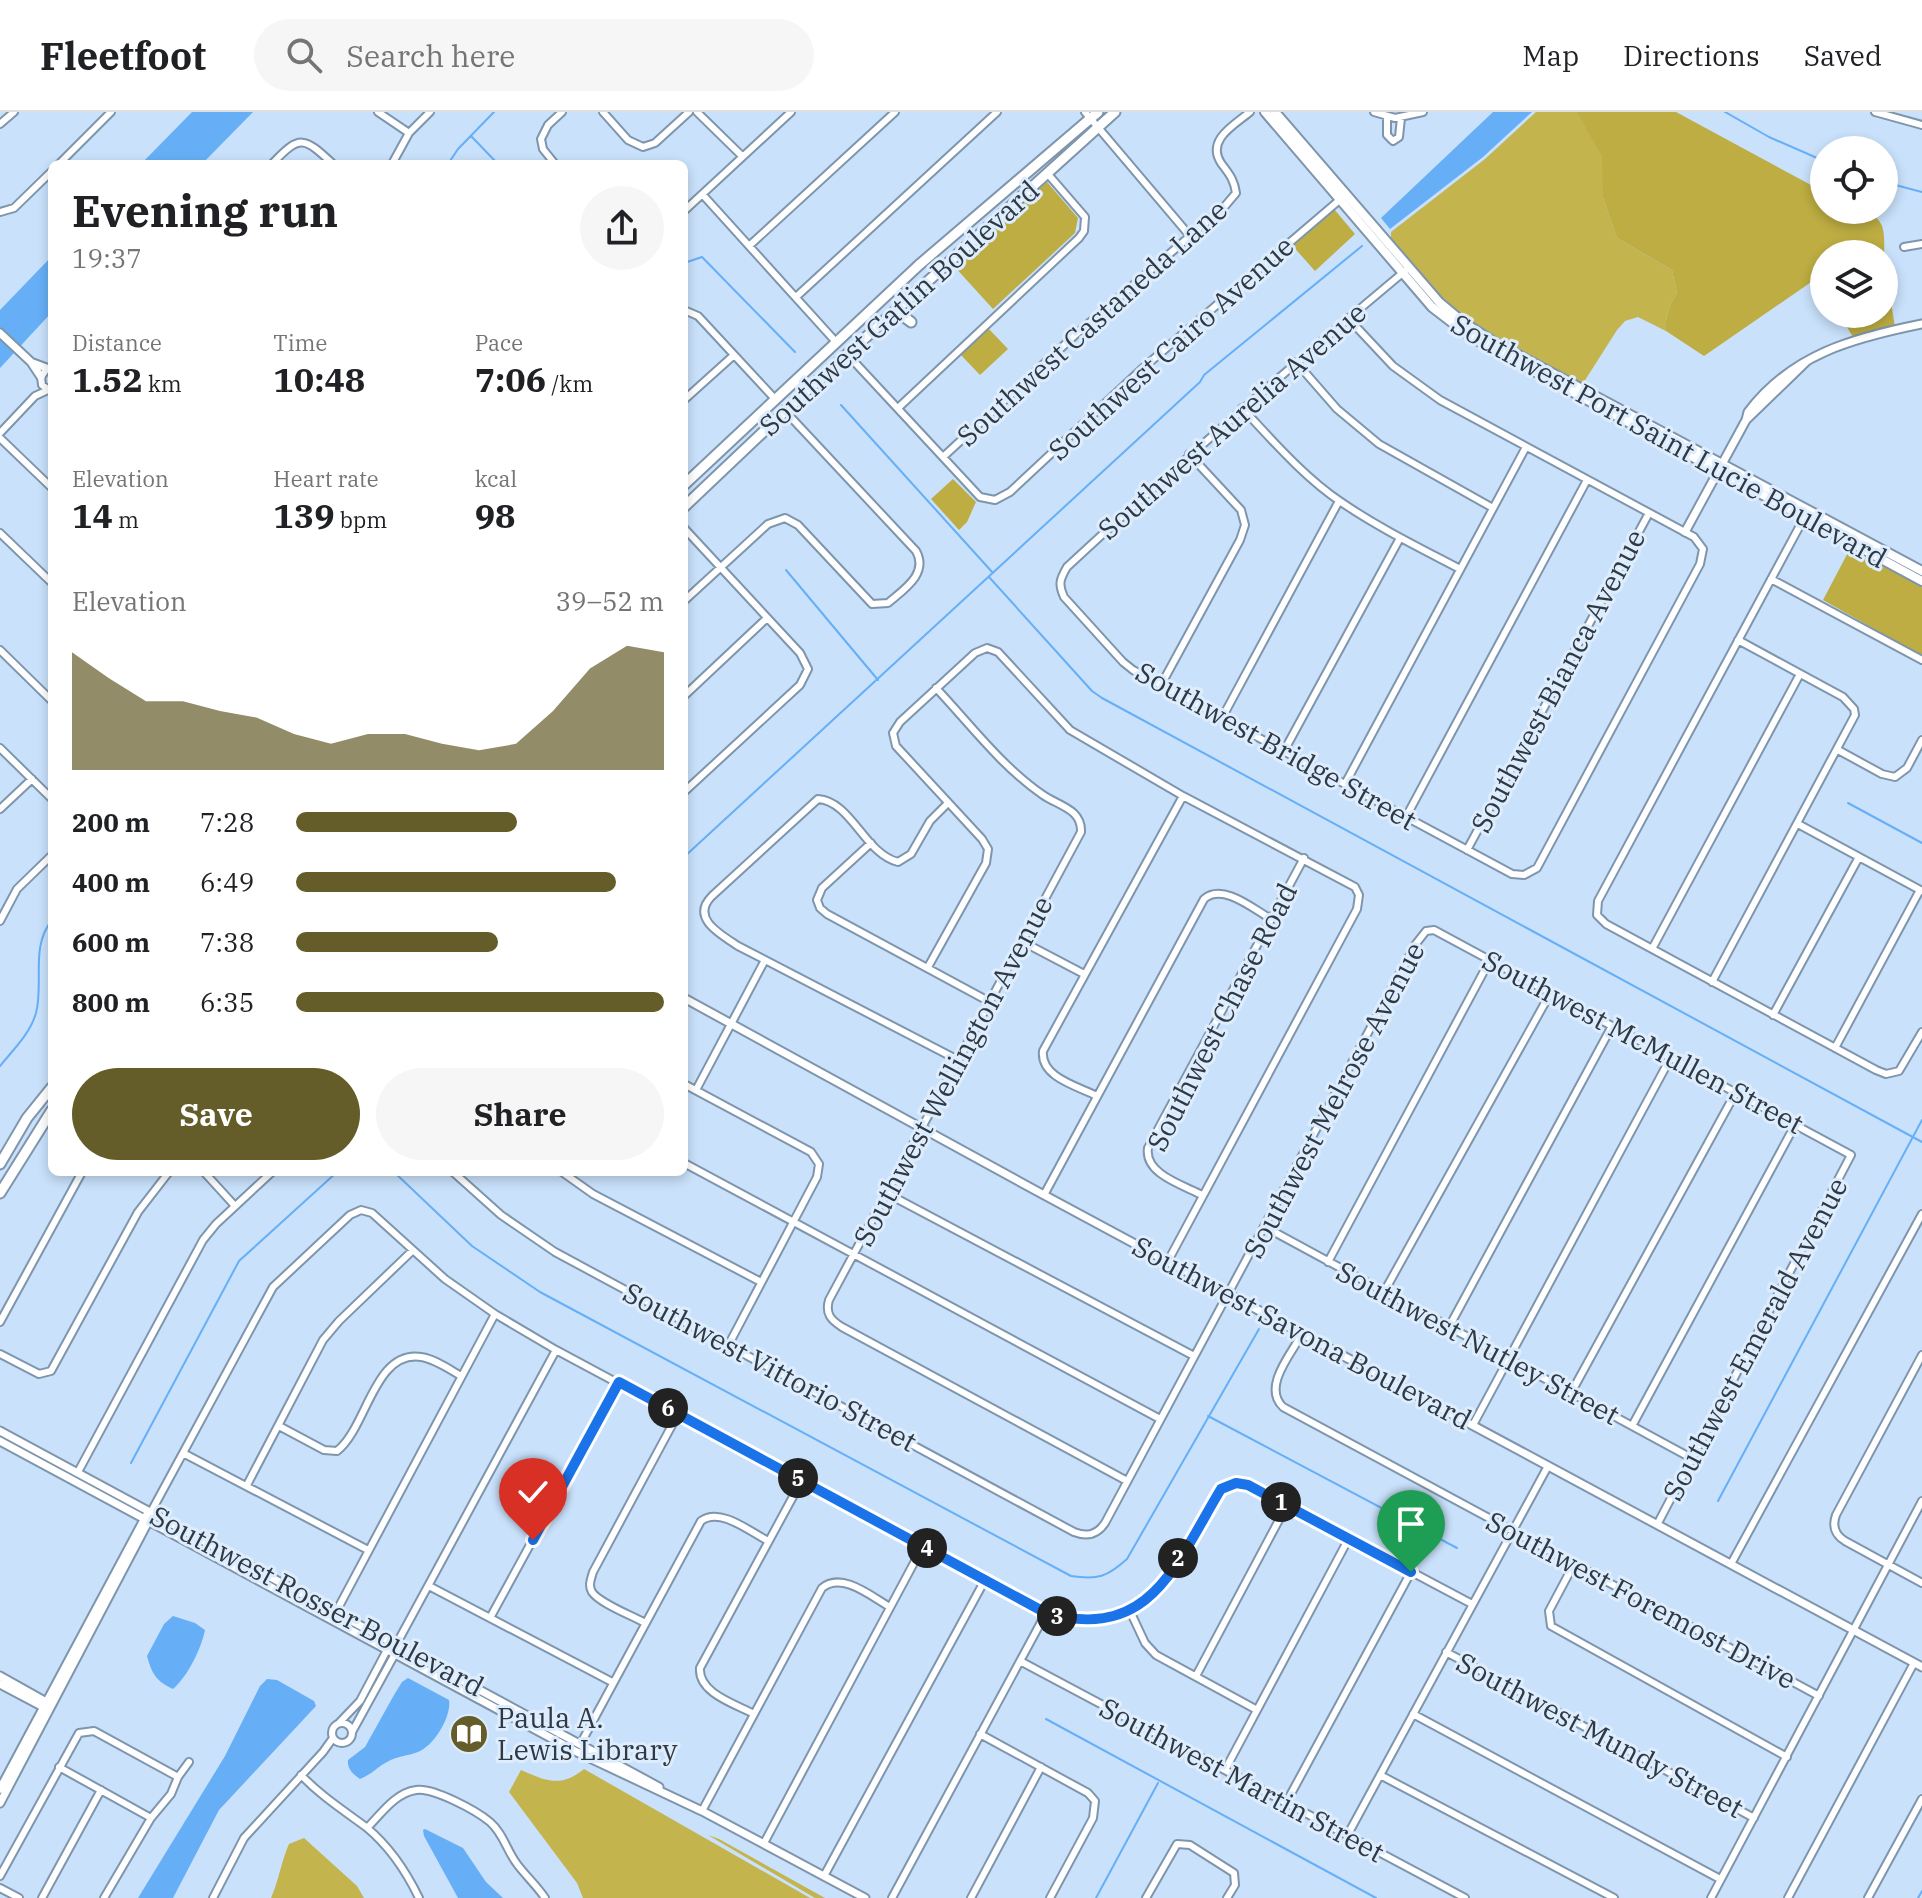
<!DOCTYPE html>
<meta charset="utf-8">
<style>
body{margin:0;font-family:"IBM Plex Serif",serif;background:#f6f6f6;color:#202124;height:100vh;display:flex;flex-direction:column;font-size:30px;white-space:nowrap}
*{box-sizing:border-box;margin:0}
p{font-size:26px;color:#757577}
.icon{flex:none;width:44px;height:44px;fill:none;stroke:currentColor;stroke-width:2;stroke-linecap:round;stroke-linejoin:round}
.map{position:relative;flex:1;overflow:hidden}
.details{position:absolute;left:48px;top:48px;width:640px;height:1016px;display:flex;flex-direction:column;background:#fff;border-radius:12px;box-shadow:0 4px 12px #0003}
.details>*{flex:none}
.buttons{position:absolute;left:1810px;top:24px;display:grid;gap:16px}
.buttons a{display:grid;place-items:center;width:88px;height:88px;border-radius:50%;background:#fff;box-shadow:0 4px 12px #0003;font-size:40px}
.pin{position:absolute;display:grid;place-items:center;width:68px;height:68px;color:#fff;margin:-82px -34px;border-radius:50% 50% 50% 0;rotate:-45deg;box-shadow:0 0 8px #0007}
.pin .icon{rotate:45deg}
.km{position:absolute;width:40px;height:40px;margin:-20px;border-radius:50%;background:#222;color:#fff;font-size:22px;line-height:40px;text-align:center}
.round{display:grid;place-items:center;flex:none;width:84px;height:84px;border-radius:42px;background:#f6f6f6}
.headline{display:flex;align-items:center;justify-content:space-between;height:136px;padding:0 24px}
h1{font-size:44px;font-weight:700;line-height:60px}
.metrics{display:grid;grid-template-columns:repeat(3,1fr);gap:12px;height:136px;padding:8px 24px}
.metrics div{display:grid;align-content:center}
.metrics b{font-size:34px;font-weight:700}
.metrics small{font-size:22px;font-weight:400}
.metrics p{font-size:22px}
.chart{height:224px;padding:16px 24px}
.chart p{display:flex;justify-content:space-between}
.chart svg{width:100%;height:144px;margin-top:8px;fill:#645c29;opacity:.7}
.primary-button{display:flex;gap:16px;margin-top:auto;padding:16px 24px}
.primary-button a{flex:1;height:92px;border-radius:48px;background:#645c29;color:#fff;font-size:32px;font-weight:700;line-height:92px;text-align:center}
.primary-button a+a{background:#f6f6f6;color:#202124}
ul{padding:0 24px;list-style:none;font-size:26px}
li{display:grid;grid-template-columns:128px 96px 1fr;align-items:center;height:60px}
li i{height:20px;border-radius:10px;background:#645c29}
header{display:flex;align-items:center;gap:48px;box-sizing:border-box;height:112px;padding:0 40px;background:#fff;border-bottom:2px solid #e0e0e0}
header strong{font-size:38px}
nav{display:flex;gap:44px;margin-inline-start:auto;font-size:28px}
.search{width:560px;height:72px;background:#f6f6f6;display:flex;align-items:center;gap:20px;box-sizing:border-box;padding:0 28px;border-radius:44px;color:#757577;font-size:30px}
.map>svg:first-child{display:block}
.green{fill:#c3b44e}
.forest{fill:#bdad42}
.water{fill:#66aff6}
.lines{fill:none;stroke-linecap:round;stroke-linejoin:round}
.stream{stroke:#66aff6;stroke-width:2}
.minor-casing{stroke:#7e95ac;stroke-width:10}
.tertiary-casing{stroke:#7e95ac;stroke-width:11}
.secondary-casing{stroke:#7e95ac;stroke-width:12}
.primary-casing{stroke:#7e95ac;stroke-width:13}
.minor{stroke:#fff;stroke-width:6}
.tertiary{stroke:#fff;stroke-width:7}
.secondary{stroke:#fff;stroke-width:8}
.primary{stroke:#fff;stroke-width:9}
.route-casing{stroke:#fff;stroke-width:16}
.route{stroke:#1a73e8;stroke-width:10}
.labels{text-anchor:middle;stroke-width:6;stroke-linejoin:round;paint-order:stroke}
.street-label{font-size:28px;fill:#2f3943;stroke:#deedfd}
.poi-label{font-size:28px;fill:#2f3943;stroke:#deedfd;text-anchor:start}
</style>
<header>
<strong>Fleetfoot</strong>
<div class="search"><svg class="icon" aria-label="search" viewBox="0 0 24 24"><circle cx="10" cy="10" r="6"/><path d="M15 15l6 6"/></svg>Search here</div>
<nav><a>Map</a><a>Directions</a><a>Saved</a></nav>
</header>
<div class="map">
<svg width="1922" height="1786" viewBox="0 0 1922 1786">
<rect width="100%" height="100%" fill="#c9e1fb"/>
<path class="green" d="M1536 0H1576L1603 44V86L1617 126 1672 158 1677 181C1669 195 1665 203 1666 219L1638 205 1625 209 1617 218 1582 273 1465 208 1441 189 1391 132V120L1485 47Z
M584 1657 810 1786H583L577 1771 509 1680 521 1658C546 1669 561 1676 584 1657Z
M708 1723 719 1727 825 1786H815Z
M304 1726 357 1774 364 1786H271C279 1768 281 1750 289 1732Z"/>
<path class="forest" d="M1576 0H1676L1824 80V98C1841 98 1874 93 1882 114 1886 125 1883 140 1885 152 1887 173 1892 194 1895 215L1853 225 1839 202H1884V142H1824V177L1817 166 1704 244 1666 219C1665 203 1669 195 1677 181L1672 158 1617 126 1603 86 1602 44Z
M1047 70 1078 106 1075 121 993 197 953 153Z
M1334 97 1355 122 1315 159 1291 132Z
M987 215 1008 237 980 263 959 241Z
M953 367 976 390 967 410 959 418 931 387Z
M1853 431 1922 467V544L1823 488Z"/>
<path class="water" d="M192 0H253L202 52H141Z
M1493 0H1532L1483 45 1390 117 1381 106Z
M52 144V200L0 256V198Z
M173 1504 195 1511 205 1518C201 1537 188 1564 173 1577 156 1569 152 1562 147 1544L164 1512Z
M408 1566 449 1588C452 1604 434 1634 418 1640 408 1644 397 1644 387 1650 377 1655 371 1663 360 1667 353 1662 347 1657 348 1648L365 1635 394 1583 402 1570Z
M267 1567 277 1568 314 1589 316 1594 219 1698 173 1786H138L225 1644 260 1574Z
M425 1717 463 1736 486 1770 503 1786H458L424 1724 423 1718Z"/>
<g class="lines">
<path class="stream" d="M1725 0 1769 25 1824 49
M471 24 498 52
M448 52 458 37 494 0
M1884 70 1922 80
M684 151 702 145 795 240
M841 293 993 461
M786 458 878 568
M989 465 1092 579 1102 586 1922 1030
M1848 691 1922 731
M684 745 1200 270 1204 263 1362 134
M0 954C13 938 30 922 36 901 44 870 30 835 52 808
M394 1060 472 1134 540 1180 1071 1464C1098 1468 1107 1465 1127 1447L1259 1217
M1208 1304 1457 1436
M131 1351 239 1149 337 1060
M1718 1389 1922 1008
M1046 1607 1376 1786
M1096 1786 1158 1671
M1918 1786 1922 1779"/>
<g class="minor-casing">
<path id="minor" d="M378 0 409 21
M603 0 628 28 643 35 655 31 689 0
M697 0 742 44
M1085 0 1190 124
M1374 0 1395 6 1423 0
M1875 0 1922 13
M1387 5V23L1393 29 1399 25 1401 6
M0 12 14 0
M59 52 111 0
M272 52C300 22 304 25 333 52
M392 52 409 21 430 0
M555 52 543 37 541 27 548 13 562 0
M703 83 836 230
M684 99 791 0
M0 100 14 96 52 59
M749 134 895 0
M1904 135 1922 132
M796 185 997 0
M684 198 698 204 775 287
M1348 206 1393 254 1440 288 1694 425 1703 437 1700 452 1537 756 1524 763 1512 762 1133 558 1123 550 1064 485C1058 472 1060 467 1067 455 1177 353 1290 255 1405 159
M847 242 980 385 995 388 1010 380 1143 256 1343 85
M1296 250 1337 297 1379 332 1493 396
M49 278 42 273 41 265 46 258 52 257
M684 288 734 243
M898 296 1079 126 1084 119 1085 105 1047 61
M1242 296C1273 329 1304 365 1341 390 1379 416 1420 436 1460 457
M0 321 35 284 48 278
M0 326 52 376
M943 345 1074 224 1225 94 1236 81C1234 67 1229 62 1221 51 1206 28 1234 13 1250 0
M1804 406 1598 789 1597 803 1606 812 1876 958 1886 962 1899 959 1922 920
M684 416 800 541 808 557 800 573 684 680
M0 421 52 471
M1771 467 1922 548
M684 489 768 412 785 406 798 413 872 492 888 491C903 478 929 462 916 439L785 299
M0 538 52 589
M1161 573 1240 428 1245 413 1241 398 1189 342
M936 576C970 612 1002 655 1043 683 1059 694 1082 697 1081 720L829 1188C825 1202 831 1208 842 1215L1127 1369
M684 584 767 506
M1222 606 1339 389
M0 636 52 687
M1838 638 1882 662 1895 665 1907 656 1922 628
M1284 639 1400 426
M1345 672 1526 335
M948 691 930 709 911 742 898 750C865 742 851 689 818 687L712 784C690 806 720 822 738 834L958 948
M0 697 32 667
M1406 705 1587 368
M1798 712 1922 779
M871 731 822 776 817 788 820 796 827 802 990 890
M1467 738 1649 401
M0 809 17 777 52 743
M1023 830 1084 862
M1652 837 1800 562
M928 855 986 751 988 737 982 727 896 634 893 621 900 610 975 541 987 536 998 540 1070 618 1183 684 1355 775 1359 783 1357 797 1168 1149
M1712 870 1855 603 1854 597 1843 585 1738 528
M1773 903 1859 745
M1835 936 1920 778
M684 972 811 1040 819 1052 817 1065 729 1232
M696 978 765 848
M1097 984C1077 974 1040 965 1043 939L1183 684
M684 1051 1160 1307
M204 1060 235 1094
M453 1060 501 1103 555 1140 1074 1420C1087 1425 1097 1423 1105 1411L1415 833 1426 819 1434 818 1851 1043 1658 1411
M562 1060 593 1082 761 1170
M888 1082 1194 1244
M1044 1083 1204 787C1223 771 1252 796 1271 807
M1202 1083C1183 1073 1144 1062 1148 1036L1304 746
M1265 1115 1693 1347
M1328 1150 1490 848
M1384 1180 1551 880
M0 1210 82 1060
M1449 1215 1612 914
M1302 1222C1291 1242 1262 1275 1283 1295L1819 1584
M0 1242 39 1262 51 1259 138 1100 169 1060
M1922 1243 1836 1403C1832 1414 1835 1423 1845 1429L1922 1471
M1571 1281 1736 980
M1473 1313 1671 945
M279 1314 324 1338 337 1339C367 1316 374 1238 421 1245 435 1247 449 1257 461 1264
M1632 1314 1795 1013
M183 1341 368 1438
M78 1360 203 1128 216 1112 272 1060
M247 1373 323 1228 339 1209 412 1139
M151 1400 273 1175 350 1103 361 1098 372 1101 445 1167 495 1202 556 1238 1046 1501C1151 1532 1176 1450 1221 1377L1236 1371 1248 1373 1472 1492
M1574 1452 1549 1499 1551 1514 1787 1645
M1731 1452 1922 1102
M429 1474 612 1570
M1130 1499 1145 1531 1156 1543 1257 1598
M336 1500 495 1202
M490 1506 619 1270
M645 1511C633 1504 599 1491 592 1480 588 1473 591 1467 593 1460L678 1302
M1446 1540 1754 1706
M1020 1549 1465 1786
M1196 1564 1287 1393
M754 1602C735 1592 698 1581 700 1556L802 1368
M1413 1602 1720 1767
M332 1621a10 10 0 1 1 20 0a10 10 0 1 1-20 0Z
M339 1611 360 1589 387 1538 396 1533 556 1238
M352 1620 396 1540
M980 1622 1088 1681 1095 1689 1093 1706 1050 1786
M581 1631 701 1409C720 1395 749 1419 768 1429
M59 1655 151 1706
M1225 1658 1349 1426
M301 1663C321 1684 343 1698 366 1715 389 1734 406 1759 419 1786
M1380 1663 1614 1786
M1286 1691 1411 1460
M702 1699 822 1476C842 1459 872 1485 890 1495
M367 1716C381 1702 395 1681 416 1678 433 1675 477 1699 490 1710 503 1721 507 1739 517 1752 526 1764 537 1774 545 1786
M1347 1724 1548 1354
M764 1731 923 1434
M0 1764 79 1621 94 1619 178 1665
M824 1764 986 1466
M0 1776 19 1786
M42 1786 101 1678
M104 1786 151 1706 171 1682 178 1665 189 1650
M213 1786 244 1726 323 1640 333 1626
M892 1786 1046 1501
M971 1786 1041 1655
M1146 1786 1177 1732 1190 1733 1234 1761 1235 1773 1227 1786
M1711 1786 1922 1389
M1788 1786 1914 1551
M1868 1786 1922 1687"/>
</g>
<g class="tertiary-casing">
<path id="tertiary" d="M0 221 31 250 41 265
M33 251 49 257
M1746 308 1807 249
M1685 420 1746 308 1748 300C1792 242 1853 226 1922 212
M684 886 1044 1083 1922 1555
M0 1319 659 1675
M0 1329 577 1640 702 1699 865 1786
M0 1564 50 1592
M0 1572 47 1597
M0 1677 146 1404
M0 1691 150 1406"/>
</g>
<g class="secondary-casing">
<path id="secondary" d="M1265 0 1432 195 1471 225 1922 469
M1275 0 1439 190 1463 210 1494 230 1922 459"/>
</g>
<g class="primary-casing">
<path id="primary" d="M893 204 899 201 911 210
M684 373 919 153 1098 0
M684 395 801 284 1115 0
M0 1052 27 1006 52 975
M0 1081 52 998"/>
</g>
<use href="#minor" class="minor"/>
<use href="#tertiary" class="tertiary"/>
<use href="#secondary" class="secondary"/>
<use href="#primary" class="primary"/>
</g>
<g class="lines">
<g class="route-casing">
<path id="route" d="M533 1428 619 1270 1046 1501C1151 1531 1176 1451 1221 1377L1236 1371 1248 1373 1411 1460"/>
</g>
<use href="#route" class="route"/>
</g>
<defs>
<g id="library-disc" transform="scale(2)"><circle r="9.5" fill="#645c29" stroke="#deedfd"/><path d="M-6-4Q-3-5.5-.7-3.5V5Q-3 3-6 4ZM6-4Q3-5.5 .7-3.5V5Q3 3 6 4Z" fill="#fff"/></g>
</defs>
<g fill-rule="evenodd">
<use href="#library-disc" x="469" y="1622"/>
</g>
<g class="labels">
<g class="street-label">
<text transform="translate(899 196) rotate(-42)" y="10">Southwest Gatlin Boulevard</text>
<text transform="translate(1092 211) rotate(-42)" y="10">Southwest Castaneda Lane</text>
<text transform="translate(1171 236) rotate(-42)" y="10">Southwest Cairo Avenue</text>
<text transform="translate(1232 309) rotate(-41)" y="10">Southwest Aurelia Avenue</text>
<text transform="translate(1669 329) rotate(29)" y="10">Southwest Port Saint Lucie Boulevard</text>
<text transform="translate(1558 569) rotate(-62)" y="10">Southwest Bianca Avenue</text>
<text transform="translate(1276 634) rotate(29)" y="10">Southwest Bridge Street</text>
<text transform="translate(1222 905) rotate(-63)" y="10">Southwest Chase Road</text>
<text transform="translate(1643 930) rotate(28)" y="10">Southwest McMullen Street</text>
<text transform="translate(953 959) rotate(-62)" y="10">Southwest Wellington Avenue</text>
<text transform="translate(1334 988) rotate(-62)" y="10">Southwest Melrose Avenue</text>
<text transform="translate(1302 1221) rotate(28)" y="10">Southwest Savona Boulevard</text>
<text transform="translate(1755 1227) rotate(-62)" y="10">Southwest Emerald Avenue</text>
<text transform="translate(1478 1231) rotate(28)" y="10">Southwest Nutley Street</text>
<text transform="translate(770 1255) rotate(28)" y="10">Southwest Vittorio Street</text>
<text transform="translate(1641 1488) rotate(28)" y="10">Southwest Foremost Drive</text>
<text transform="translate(317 1489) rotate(28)" y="10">Southwest Rosser Boulevard</text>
<text transform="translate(1600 1623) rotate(28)" y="10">Southwest Mundy Street</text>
<text transform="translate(1242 1668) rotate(28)" y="10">Southwest Martin Street</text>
</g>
<g class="poi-label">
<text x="497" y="1616">Paula A.<tspan x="497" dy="32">Lewis Library</tspan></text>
</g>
</g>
</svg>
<div class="buttons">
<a><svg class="icon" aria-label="locate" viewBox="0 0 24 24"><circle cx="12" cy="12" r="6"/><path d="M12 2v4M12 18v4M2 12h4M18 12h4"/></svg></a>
<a><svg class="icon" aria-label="layers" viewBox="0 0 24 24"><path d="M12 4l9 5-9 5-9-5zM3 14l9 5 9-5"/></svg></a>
</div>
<div class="pin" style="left:1411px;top:1460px;background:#1e9e55"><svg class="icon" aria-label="arrive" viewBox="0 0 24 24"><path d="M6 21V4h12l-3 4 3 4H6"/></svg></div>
<div class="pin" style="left:533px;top:1428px;background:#d93025"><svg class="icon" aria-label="check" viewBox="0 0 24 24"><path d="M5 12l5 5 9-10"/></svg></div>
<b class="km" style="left:1281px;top:1390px">1</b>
<b class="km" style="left:1178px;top:1446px">2</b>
<b class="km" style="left:1057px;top:1504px">3</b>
<b class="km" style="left:927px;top:1436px">4</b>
<b class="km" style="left:798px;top:1366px">5</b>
<b class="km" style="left:668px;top:1296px">6</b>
<section class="details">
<div class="headline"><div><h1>Evening run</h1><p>19:37</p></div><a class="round"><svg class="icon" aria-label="share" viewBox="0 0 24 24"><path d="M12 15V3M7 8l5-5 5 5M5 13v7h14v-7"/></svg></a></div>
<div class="metrics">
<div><p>Distance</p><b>1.52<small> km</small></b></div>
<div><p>Time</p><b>10:48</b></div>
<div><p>Pace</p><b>7:06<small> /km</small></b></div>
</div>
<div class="metrics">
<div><p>Elevation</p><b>14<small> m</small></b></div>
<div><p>Heart rate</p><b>139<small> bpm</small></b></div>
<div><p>kcal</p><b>98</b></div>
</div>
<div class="chart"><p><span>Elevation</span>39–52 m</p>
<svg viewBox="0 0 160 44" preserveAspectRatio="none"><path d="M0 44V8L10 16L20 23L30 23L40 26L50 28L60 33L70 36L80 33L90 33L100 36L110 38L120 36L130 26L140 13L150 6L160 8V44z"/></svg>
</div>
<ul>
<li><b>200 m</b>7:28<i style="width:60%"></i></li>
<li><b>400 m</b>6:49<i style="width:87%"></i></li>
<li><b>600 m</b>7:38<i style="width:55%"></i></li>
<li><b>800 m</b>6:35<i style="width:100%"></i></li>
</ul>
<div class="primary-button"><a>Save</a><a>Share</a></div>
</section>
</div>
